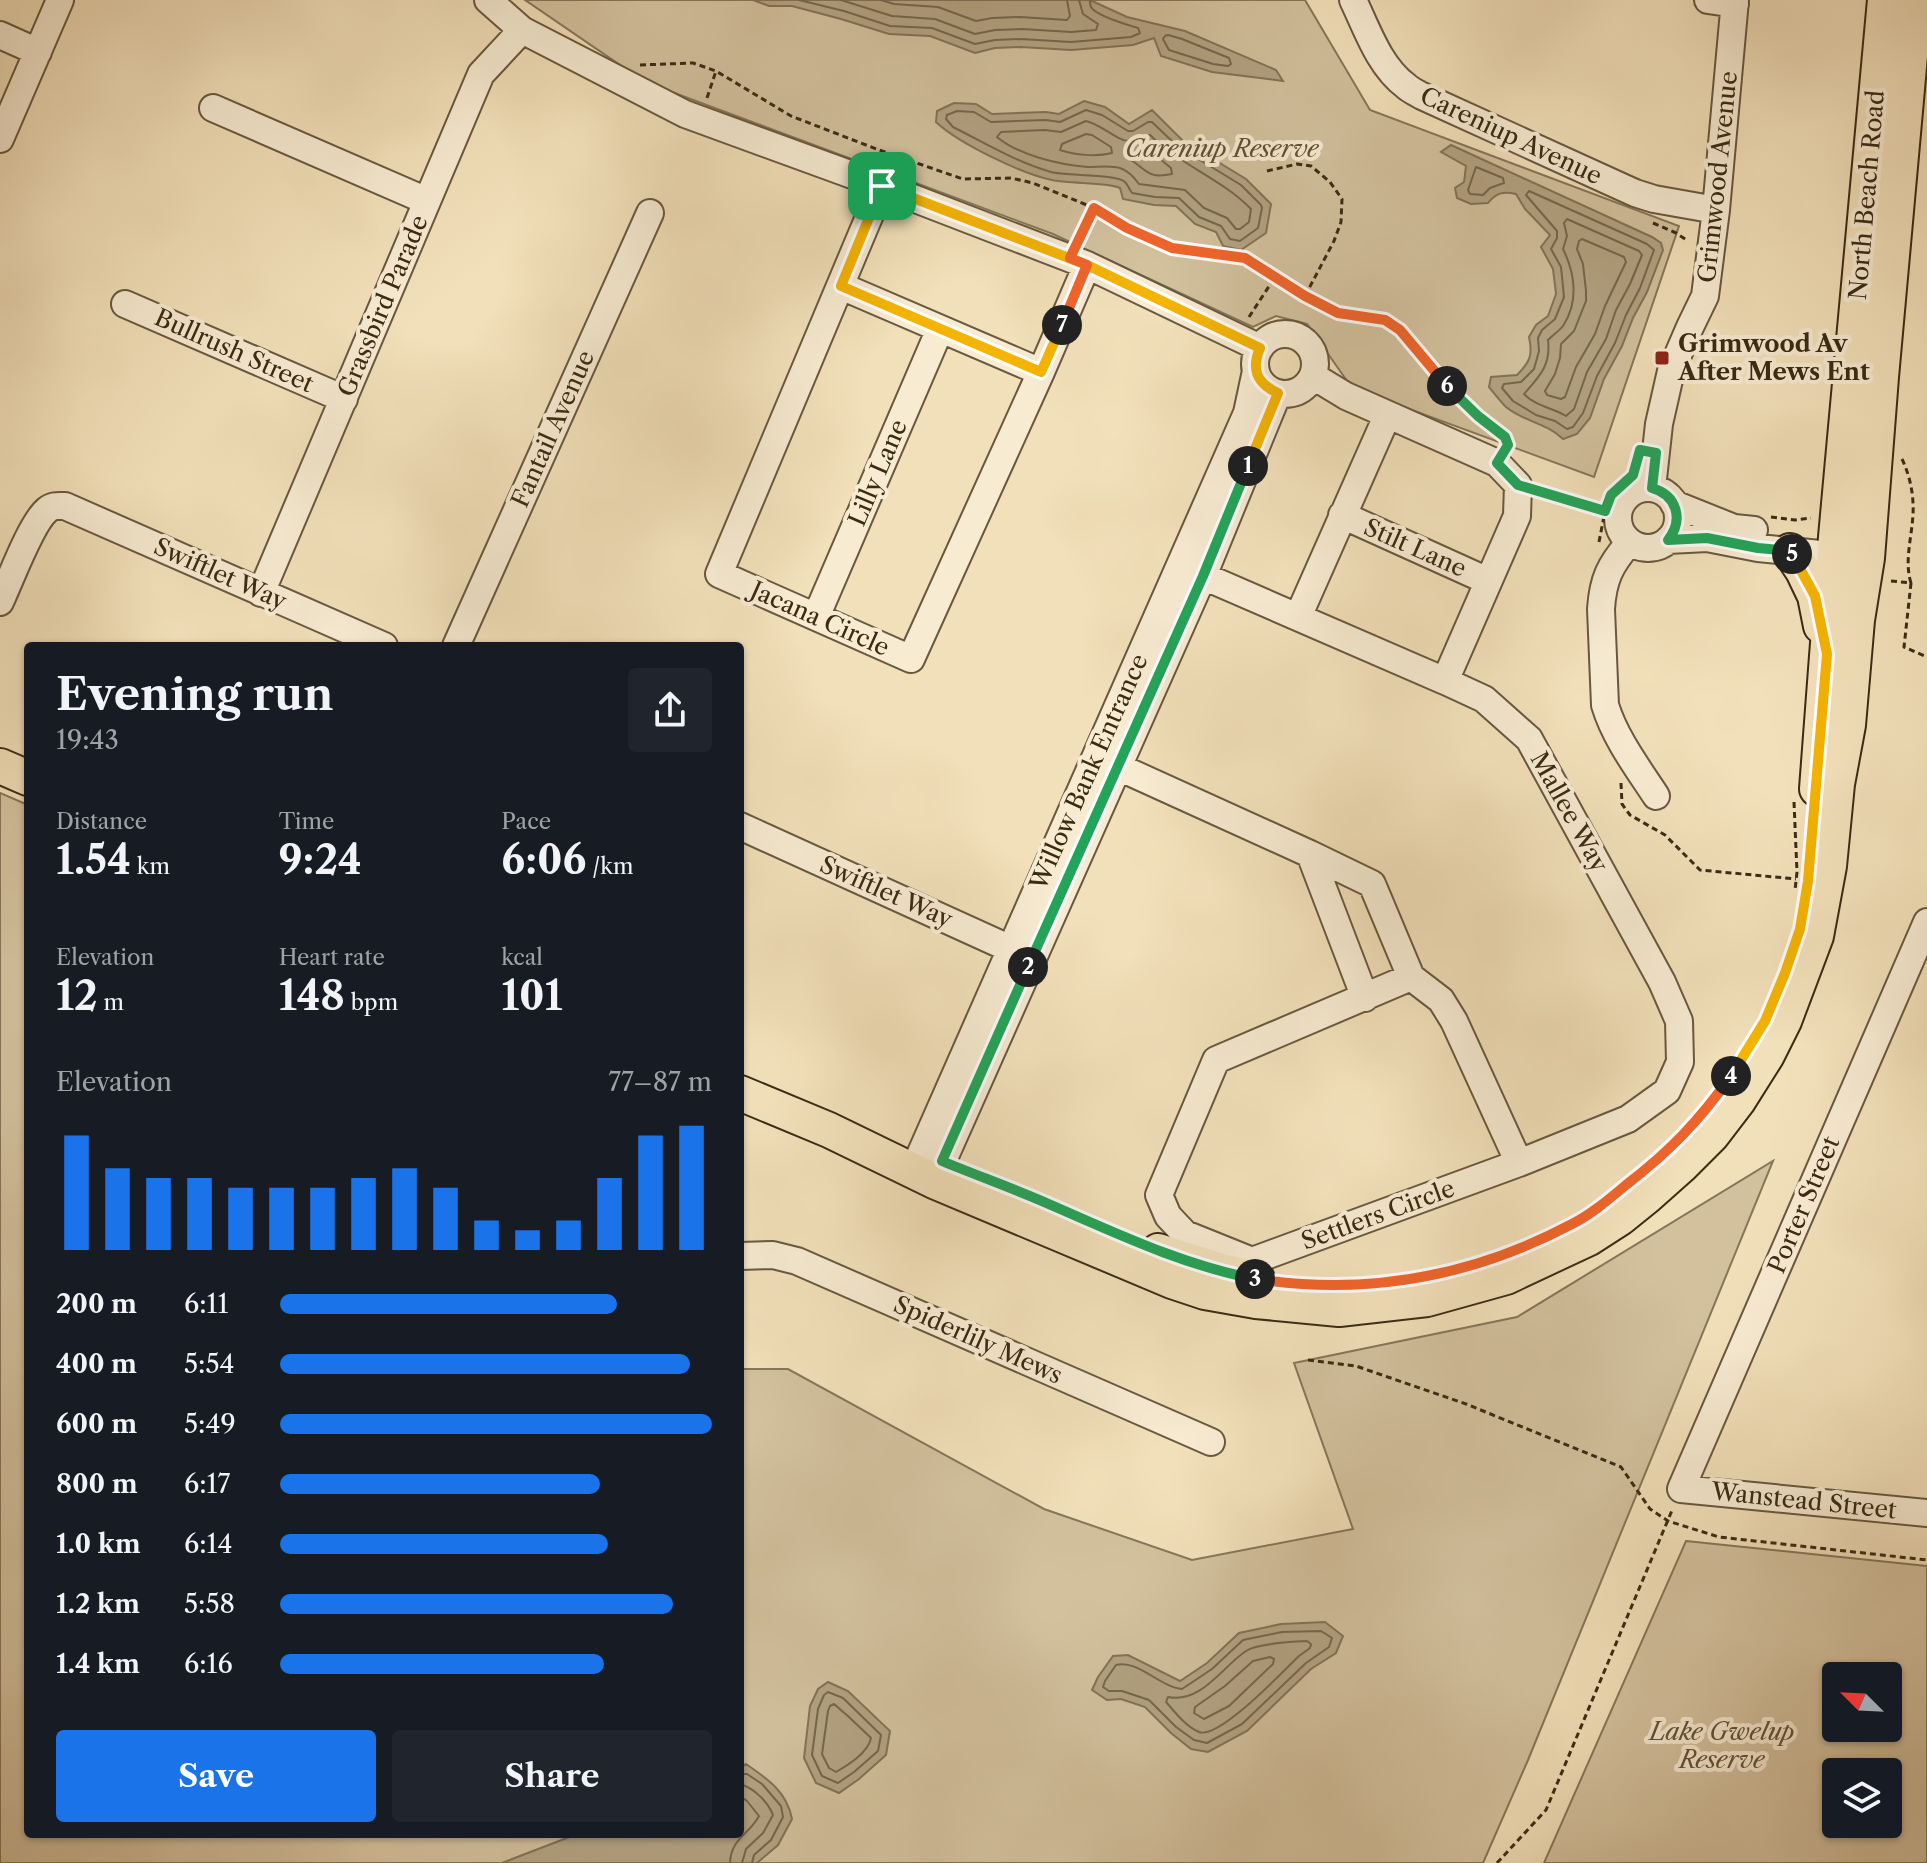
<!DOCTYPE html>
<meta charset="utf-8">
<style>
body{margin:0;font-family:"Libre Caslon Text",serif;background:#20242c;color:#f1f3f6;height:100vh;display:flex;flex-direction:column;font-size:30px;white-space:nowrap}
*{box-sizing:border-box;margin:0}
p{font-size:26px;color:#9ea1a6}
.icon{flex:none;width:44px;height:44px;fill:none;stroke:currentColor;stroke-width:2;stroke-linecap:round;stroke-linejoin:round}
.map{position:relative;flex:1;overflow:hidden}
.details{position:absolute;left:24px;top:642px;width:720px;height:1196px;display:flex;flex-direction:column;background:#171b24;border-radius:8px;box-shadow:0 2px 6px #0004}
.details>*{flex:none}
.needle{width:52px;rotate:294deg}
.buttons{position:absolute;left:1822px;top:1662px;display:grid;gap:16px}
.buttons a{display:grid;place-items:center;width:80px;height:80px;border-radius:8px;background:#171b24;box-shadow:0 2px 6px #0004;font-size:40px}
.pin{position:absolute;display:grid;place-items:center;width:68px;height:68px;color:#fff;margin:-34px;border-radius:16px;box-shadow:0 4px 12px #0006}
.km{position:absolute;width:40px;height:40px;margin:-20px;border-radius:50%;background:#222;color:#fff;font-size:22px;line-height:40px;text-align:center}
.round{display:grid;place-items:center;flex:none;width:84px;height:84px;border-radius:8px;background:#20242c}
.summary{display:flex;align-items:center;justify-content:space-between;height:136px;padding:0 32px}
h1{font-size:44px;font-weight:700;line-height:60px}
.figures{display:grid;grid-template-columns:repeat(3,1fr);gap:12px;height:136px;padding:8px 32px}
.figures div{display:grid;align-content:center}
.figures b{font-size:40px;font-weight:700}
.figures small{font-size:22px;font-weight:400}
.figures p{font-size:22px}
.chart{height:224px;padding:16px 32px}
.chart p{display:flex;justify-content:space-between}
.chart svg{width:100%;height:144px;margin-top:8px;stroke:#1a73e8;stroke-width:6}
.primary-button{display:flex;gap:16px;margin-top:auto;padding:16px 32px}
.primary-button a{flex:1;height:92px;border-radius:8px;background:#1a73e8;color:#fff;font-size:32px;font-weight:700;line-height:92px;text-align:center}
.primary-button a+a{background:#20242c;color:#f1f3f6}
ul{padding:0 32px;list-style:none;font-size:26px}
li{display:grid;grid-template-columns:128px 96px 1fr;align-items:center;height:60px}
li i{height:20px;border-radius:10px;background:#1a73e8}
.map>svg:first-child{display:block}
.green{fill:#d3c19e;stroke:#86765a;stroke-width:2;fill-rule:evenodd}
.water{fill:#b3a282;stroke:#837256;stroke-width:2}
.lines{fill:none;stroke-linecap:round;stroke-linejoin:round}
.shore{stroke:#76664c;stroke-width:2}
.minor-casing{stroke:#68583e;stroke-width:30}
.major-casing{stroke:#3a2b15;stroke-width:38}
.path{stroke:#3a2b15;stroke-width:3;stroke-dasharray:6 4;stroke-linecap:butt}
.minor{stroke:#f7ebd2;stroke-width:26}
.major{stroke:#f2e0ba;stroke-width:34}
.split-1-casing{stroke:#fff;stroke-width:16}
.split-2-casing{stroke:#fff;stroke-width:16}
.split-3-casing{stroke:#fff;stroke-width:16}
.split-4-casing{stroke:#fff;stroke-width:16}
.split-5-casing{stroke:#fff;stroke-width:16}
.split-6-casing{stroke:#fff;stroke-width:16}
.split-7-casing{stroke:#fff;stroke-width:16}
.split-8-casing{stroke:#fff;stroke-width:16}
.split-1{stroke:#f5b400;stroke-width:10}
.split-2{stroke:#22a559;stroke-width:10}
.split-3{stroke:#22a559;stroke-width:10}
.split-4{stroke:#f0652b;stroke-width:10}
.split-5{stroke:#f5b400;stroke-width:10}
.split-6{stroke:#22a559;stroke-width:10}
.split-7{stroke:#f0652b;stroke-width:10}
.split-8{stroke:#f5b400;stroke-width:10}
.poi-dot{fill:#8f2418;stroke:#f7ebd2;stroke-width:3}
.labels{text-anchor:middle;stroke-width:8;stroke-linejoin:round;paint-order:stroke}
.street-label{font-size:24px;fill:#3a2b15;stroke:#f7ebd2}
.park-label{font-size:24px;font-style:italic;fill:#605037;stroke:#f7ebd2}
.poi-label{font-size:24px;font-weight:bold;fill:#3a2b15;stroke:#f7ebd2;text-anchor:start}
</style>
<div class="map">
<svg width="1927" height="1863" viewBox="0 0 1927 1863">
<rect width="100%" height="100%" fill="#f2e0ba"/>
<filter id="stains"><feTurbulence type="fractalNoise" baseFrequency=".0025" numOctaves="4"/><feColorMatrix values="0 0 0 0 .2 0 0 0 0 .09 0 0 0 0 .02 0 0 0 .5 -.17"/></filter>
<radialGradient id="worn" r=".72"><stop offset=".6" stop-color="#630" stop-opacity="0"/><stop offset="1" stop-color="#630" stop-opacity=".3"/></radialGradient>
<path class="green" d="M525 0H1305L1370 110 1679 226 1594 477 1352 388 1307 324 1276 316 1253 327 1053 234 645 82Z
M0 793 28 805V1834H740V1369H788L1044 1509 1192 1560 1353 1529 1294 1363 1517 1317 1773 1161 1528 1760 1483 1863H0Z
M1686 1541 1927 1566V1863H1544ZM1836 1676H1888V1728H1836ZM1836 1772H1888V1824H1836Z"/>
<path class="water" d="M753 0H1090L1127 17 1185 31 1276 70 1283 81 1212 72 1161 56 1154 38 1133 45 1071 50 1021 47 995 48 975 53 930 36 889 34 841 19 792 6H769Z
M1084 101 1105 107 1129 124 1152 110 1182 140 1246 179 1271 204 1266 233 1241 250 1223 246 1216 232 1195 224 1176 206 1154 205 1123 199 1120 188C1109 182 1069 184 1052 180 1022 174 958 143 936 122L937 111 954 103 976 104 992 114 1046 112 1059 114Z
M1451 145 1652 237 1661 243 1663 250 1647 292 1633 318 1622 346 1604 379 1590 418 1577 434 1563 439C1545 422 1524 422 1506 407 1500 401 1494 393 1489 387L1491 377 1517 375C1530 362 1533 355 1529 337L1536 325 1548 316 1556 294 1553 269 1541 247 1550 235 1525 209 1516 194C1503 191 1496 193 1488 203L1471 204 1457 198 1455 188 1464 182 1466 166 1441 152Z
M1325 1622 1343 1636 1336 1653 1311 1669 1247 1731 1208 1752 1191 1749 1171 1733 1145 1707 1121 1699 1107 1700 1092 1690 1098 1677 1113 1656 1128 1655 1180 1681 1207 1663 1239 1633 1281 1624Z
M828 1682 848 1691 890 1731 886 1755 859 1779 839 1793 816 1783 804 1758 810 1706 818 1689Z
M746 1764C768 1779 787 1792 792 1819L778 1845 757 1863H502L577 1834H740V1768Z"/>
<g class="lines">
<path class="shore" d="M799 0 844 11 890 26 932 28 975 44 995 40 1021 39 1071 42 1131 37 1140 33 1138 28C1128 25 1096 16 1091 7 1090 5 1090 2 1090 0
M841 0 892 16 935 19 975 34 995 30 1022 29 1071 32 1096 30 1098 24 1083 14 1079 0
M881 0 894 4 938 7 976 21 992 18 1020 17 1067 20 1070 16 1067 0
M1168 35 1182 39 1229 58 1231 64 1228 66 1213 64 1169 50 1163 39 1165 36Z
M1086 110 1102 115 1128 131H1133L1148 122H1152L1177 146 1241 185 1261 205 1262 208 1258 228 1240 241 1230 239 1221 226 1199 217 1179 198 1155 197 1132 193C1129 189 1128 185 1125 182 1117 174 1067 176 1051 172 1016 162 985 143 953 127L946 119 947 115 957 111 974 112 991 122 1046 120 1060 122Z
M1086 121C1101 124 1118 142 1130 141 1137 141 1144 136 1150 135 1180 165 1222 179 1251 209L1249 222 1240 229H1236L1227 218 1204 208 1185 190 1139 184C1134 177 1129 171 1120 168 1110 165 1098 167 1088 167 1060 165 1018 155 997 137L1001 132 1045 130 1061 132Z
M1086 134 1092 135 1111 147 1112 153C1096 157 1075 155 1060 150L1062 144Z
M1145 149 1149 150 1171 168 1172 174C1148 179 1148 171 1131 160L1132 154Z
M1476 167 1503 178 1504 183 1490 188 1483 195 1470 194 1468 190Z
M1529 191 1647 244 1654 250 1640 288 1626 315 1615 343 1597 376 1583 413 1573 427 1567 429 1555 421 1536 415 1513 401 1502 388 1504 384 1521 382 1534 369 1539 351 1538 338 1542 330 1555 319 1564 297 1561 267 1551 249 1557 238V231L1526 195Z
M1567 219 1639 251 1642 255 1630 284 1616 310 1606 339 1587 372 1574 409 1566 416C1553 408 1535 406 1524 394 1540 376 1551 365 1548 340 1553 335 1559 331 1563 326 1579 302 1575 273 1563 249L1567 236 1564 223Z
M1582 239 1624 257 1626 262 1605 306 1595 334 1576 367 1565 397 1561 399 1547 395 1545 391 1555 374 1560 358 1561 344 1574 331 1586 301V291L1583 264 1577 249 1579 241Z
M1321 1631 1332 1638 1329 1647 1306 1663 1242 1724 1207 1743 1194 1740 1176 1727 1149 1700 1122 1691H1109L1103 1687 1105 1681 1116 1665C1137 1659 1160 1687 1182 1689L1212 1669 1243 1640 1282 1632Z
M1307 1641 1311 1644 1310 1648 1299 1656C1283 1671 1219 1740 1199 1732 1186 1727 1175 1712 1166 1702L1168 1697C1201 1704 1222 1667 1246 1651 1258 1643 1292 1642 1307 1641Z
M1270 1657 1274 1659 1273 1664 1229 1706 1204 1719 1194 1713 1195 1707 1225 1686 1253 1661Z
M828 1692 843 1698 881 1735 878 1751 854 1772 838 1783 822 1776 812 1755 818 1709 824 1695Z
M834 1704 849 1717 871 1738C868 1753 848 1765 836 1772L829 1768 822 1754 828 1711 830 1706Z
M740 1774H747L762 1784 781 1806 783 1817 771 1840 754 1855 752 1863
M740 1784C754 1788 768 1802 773 1815L763 1833 746 1849 742 1863
M730 1863C731 1838 749 1835 759 1816L747 1801 740 1796"/>
<g class="minor-casing">
<path id="minor" d="M488 0 522 30 685 114 866 180 1087 265 1260 348
M1353 0C1367 29 1379 66 1406 86 1410 90 1417 93 1422 96L1635 193 1654 199 1716 210
M1708 0 1735 4
M0 35 38 52
M213 108 427 201
M0 139 60 0
M882 186 719 574 911 659 1041 372 1087 265
M841 286 1041 372
M125 304 344 399
M1255 364a30 30 0 1 1 60 0a30 30 0 1 1-60 0Z
M1313 376 1346 396 1497 463 1518 485 1517 516 1445 681
M1618 518a30 30 0 1 1 60 0a30 30 0 1 1-60 0Z
M1652 488 1659 424 1671 371 1690 327 1705 296 1716 210 1735 0
M1674 504 1734 528 1754 530
M1342 515 1488 581
M1668 540 1707 538 1758 548 1851 557
M1629 543C1610 565 1603 579 1601 609L1605 705C1615 738 1637 767 1656 796
M1180 566 1445 681 1484 699 1529 739 1662 982 1679 1021 1680 1062 1667 1091 1628 1119 1519 1163
M261 593 481 74 522 30
M0 602C10 581 31 523 47 510 53 505 58 506 65 506L384 646
M816 617 940 329
M1298 617 1387 416
M456 646 650 213
M1103 760 1310 854 1372 884 1411 977
M740 826 1024 955
M1310 854 1365 998
M1927 922 1681 1489 1927 1513
M1411 977 1441 1000 1454 1021 1519 1163 1252 1261 1185 1234 1168 1216 1159 1195 1216 1060Z
M913 1171 1247 413 1256 371
M934 1181 1203 576 1278 393
M740 1256 773 1255 797 1261 1211 1442"/>
</g>
<g class="major-casing">
<path id="major" d="M1790 551 1803 571 1815 596 1821 626
M0 766 28 778
M1817 789 1836 537 1885 0
M740 1093 829 1130 934 1181 1172 1281 1205 1292 1256 1301 1339 1309 1427 1299 1506 1277 1589 1238 1620 1218 1646 1197 1682 1165 1712 1135 1738 1101 1767 1055 1784 1021 1816 936 1829 866 1837 784 1848 725 1857 620 1867 558 1881 377 1915 0
M1158 1251 1221 1271 1257 1279"/>
</g>
<path class="path" d="M640 65 693 63 716 71 791 116 879 150 963 179 1011 178 1033 183 1094 208 1127 228 1172 248 1245 258 1305 296 1338 313 1385 320 1400 330 1444 383 1478 416 1505 437 1507 443
M707 98 716 71
M1267 171 1297 164 1311 166 1330 182 1342 199 1341 222 1334 241 1305 296
M1653 223 1676 233 1688 241
M1079 240 1094 208
M1249 317 1275 277
M1902 459C1910 476 1914 495 1913 514 1912 537 1904 561 1911 583
M1541 492 1605 511 1611 495 1631 476
M1771 517 1795 520 1811 518
M1599 542 1605 511
M1891 581 1911 583 1904 647 1927 657
M1621 783 1622 804 1630 815 1665 835 1700 870 1796 879
M1794 802 1797 872 1795 890
M1308 1360 1356 1366 1466 1404 1621 1467 1650 1509 1668 1521 1719 1537 1927 1560
M1497 1863 1546 1810 1673 1508"/>
<use href="#minor" class="minor"/>
<use href="#major" class="major"/>
</g>
<g class="lines">
<g class="split-1-casing">
<path id="split-1" d="M882 186 1087 265 1260 348C1251 369 1256 383 1278 393L1248 466"/>
</g>
<g class="split-2-casing">
<path id="split-2" d="M1028 967 1203 576 1248 466"/>
</g>
<g class="split-3-casing">
<path id="split-3" d="M1028 967 942 1161C978 1176 1015 1189 1051 1205 1118 1234 1183 1265 1255 1279"/>
</g>
<g class="split-4-casing">
<path id="split-4" d="M1255 1279C1367 1296 1472 1277 1572 1224 1592 1214 1609 1199 1626 1185 1670 1151 1699 1121 1731 1076"/>
</g>
<g class="split-5-casing">
<path id="split-5" d="M1731 1076 1765 1021 1785 973 1800 929 1808 881 1827 654 1815 596 1792 554"/>
</g>
<g class="split-6-casing">
<path id="split-6" d="M1447 386 1478 416 1505 437 1508 445 1497 463 1518 485 1605 511 1611 495 1633 475 1640 450 1656 453 1652 488C1677 495 1684 520 1668 540L1707 538 1758 548 1790 551 1792 554"/>
</g>
<g class="split-7-casing">
<path id="split-7" d="M1062 325 1087 265 1070 258 1094 208 1127 228 1172 248 1245 258 1305 296 1338 313 1385 320 1400 330 1447 386"/>
</g>
<g class="split-8-casing">
<path id="split-8" d="M882 186 841 286 1041 372 1062 325"/>
</g>
<use href="#split-1" class="split-1"/>
<use href="#split-2" class="split-2"/>
<use href="#split-3" class="split-3"/>
<use href="#split-4" class="split-4"/>
<use href="#split-5" class="split-5"/>
<use href="#split-6" class="split-6"/>
<use href="#split-7" class="split-7"/>
<use href="#split-8" class="split-8"/>
</g>
<rect class="poi-dot" x="1654" y="350" width="16" height="16" rx="4"/>
<g class="labels">
<g class="street-label">
<text transform="translate(1511 136) rotate(25)" y="8">Careniup Avenue</text>
<text transform="translate(1718 177) rotate(-84)" y="8">Grimwood Avenue</text>
<text transform="translate(1867 195) rotate(-85)" y="8">North Beach Road</text>
<text transform="translate(383 306) rotate(-67)" y="8">Grassbird Parade</text>
<text transform="translate(234 351) rotate(24)" y="8">Bullrush Street</text>
<text transform="translate(553 429) rotate(-66)" y="8">Fantail Avenue</text>
<text transform="translate(878 473) rotate(-67)" y="8">Lilly Lane</text>
<text transform="translate(1415 548) rotate(24)" y="8">Stilt Lane</text>
<text transform="translate(220 574) rotate(24)" y="8">Swiftlet Way</text>
<text transform="translate(820 619) rotate(24)" y="8">Jacana Circle</text>
<text transform="translate(1089 772) rotate(-66)" y="8">Willow Bank Entrance</text>
<text transform="translate(1569 812) rotate(61)" y="8">Mallee Way</text>
<text transform="translate(886 892) rotate(24)" y="8">Swiftlet Way</text>
<text transform="translate(1804 1205) rotate(-67)" y="8">Porter Street</text>
<text transform="translate(1378 1215) rotate(-20)" y="8">Settlers Circle</text>
<text transform="translate(978 1340) rotate(24)" y="8">Spiderlily Mews</text>
<text transform="translate(1804 1501) rotate(6)" y="8">Wanstead Street</text>
</g>
<g class="park-label">
<text x="1222" y="157">Careniup Reserve</text>
<text x="1722" y="1740">Lake Gwelup<tspan x="1722" dy="28">Reserve</tspan></text>
</g>
<g class="poi-label">
<text x="1678" y="352">Grimwood Av<tspan x="1678" dy="28">After Mews Ent</tspan></text>
</g>
</g>
<rect width="100%" height="100%" filter="url(#stains)"/>
<rect width="100%" height="100%" fill="url(#worn)"/>
</svg>
<div class="buttons">
<a><svg class="needle" viewBox="-14 -14 28 28"><path d="M0-13l5 13h-10z" fill="#e53935"/><path d="M0 13l5-13h-10z" fill="#9ea1a6"/></svg></a>
<a><svg class="icon" aria-label="layers" viewBox="0 0 24 24"><path d="M12 4l9 5-9 5-9-5zM3 14l9 5 9-5"/></svg></a>
</div>
<div class="pin" style="left:882px;top:186px;background:#1e9e55"><svg class="icon" aria-label="arrive" viewBox="0 0 24 24"><path d="M6 21V4h12l-3 4 3 4H6"/></svg></div>
<b class="km" style="left:1248px;top:466px">1</b>
<b class="km" style="left:1028px;top:967px">2</b>
<b class="km" style="left:1255px;top:1279px">3</b>
<b class="km" style="left:1731px;top:1076px">4</b>
<b class="km" style="left:1792px;top:554px">5</b>
<b class="km" style="left:1447px;top:386px">6</b>
<b class="km" style="left:1062px;top:325px">7</b>
<section class="details">
<div class="summary"><div><h1>Evening run</h1><p>19:43</p></div><a class="round"><svg class="icon" aria-label="share" viewBox="0 0 24 24"><path d="M12 15V3M7 8l5-5 5 5M5 13v7h14v-7"/></svg></a></div>
<div class="figures">
<div><p>Distance</p><b>1.54<small> km</small></b></div>
<div><p>Time</p><b>9:24</b></div>
<div><p>Pace</p><b>6:06<small> /km</small></b></div>
</div>
<div class="figures">
<div><p>Elevation</p><b>12<small> m</small></b></div>
<div><p>Heart rate</p><b>148<small> bpm</small></b></div>
<div><p>kcal</p><b>101</b></div>
</div>
<div class="chart"><p><span>Elevation</span>77–87 m</p>
<svg viewBox="0 0 160 44" preserveAspectRatio="none"><path d="M5 44V9M15 44V19M25 44V22M35 44V22M45 44V25M55 44V25M65 44V25M75 44V22M85 44V19M95 44V25M105 44V35M115 44V38M125 44V35M135 44V22M145 44V9M155 44V6"/></svg>
</div>
<ul>
<li><b>200 m</b>6:11<i style="width:78%"></i></li>
<li><b>400 m</b>5:54<i style="width:95%"></i></li>
<li><b>600 m</b>5:49<i style="width:100%"></i></li>
<li><b>800 m</b>6:17<i style="width:74%"></i></li>
<li><b>1.0 km</b>6:14<i style="width:76%"></i></li>
<li><b>1.2 km</b>5:58<i style="width:91%"></i></li>
<li><b>1.4 km</b>6:16<i style="width:75%"></i></li>
</ul>
<div class="primary-button"><a>Save</a><a>Share</a></div>
</section>
</div>
